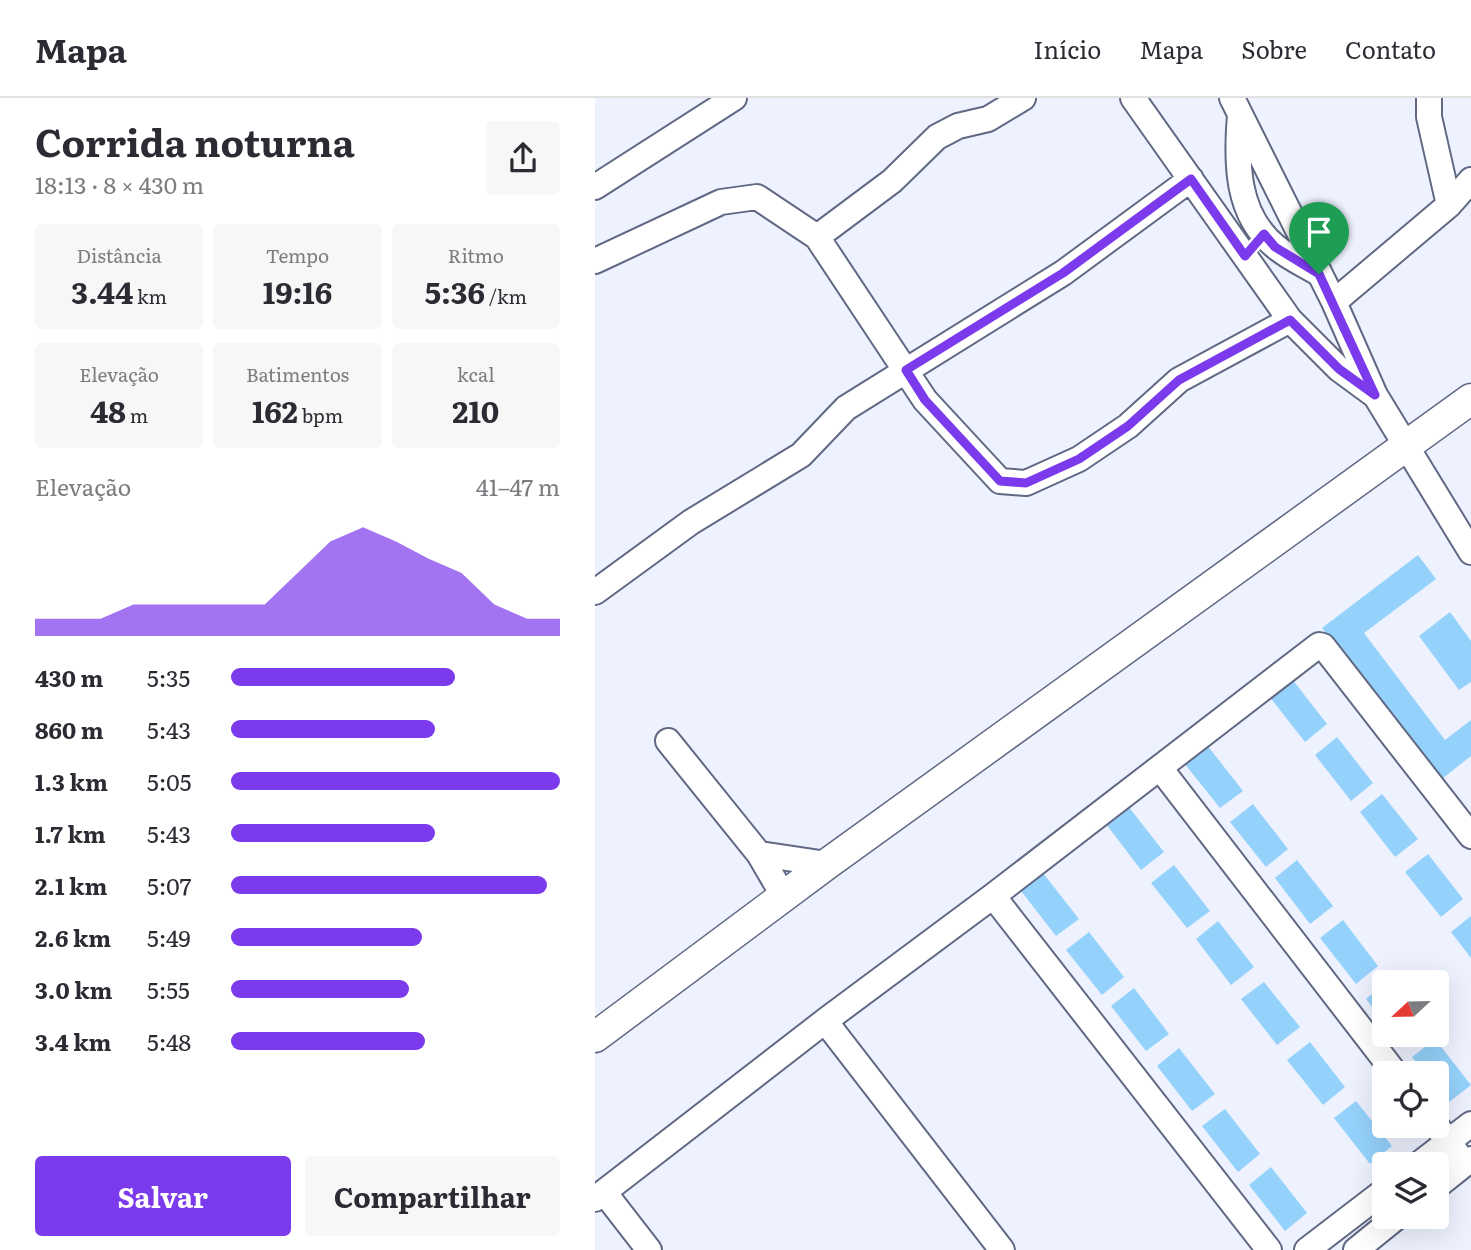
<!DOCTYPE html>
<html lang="pt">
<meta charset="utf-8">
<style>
body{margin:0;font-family:Literata,serif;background:#f7f7f7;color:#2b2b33;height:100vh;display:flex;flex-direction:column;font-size:26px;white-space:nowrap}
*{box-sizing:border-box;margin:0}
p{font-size:23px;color:#7c7c81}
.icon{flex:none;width:38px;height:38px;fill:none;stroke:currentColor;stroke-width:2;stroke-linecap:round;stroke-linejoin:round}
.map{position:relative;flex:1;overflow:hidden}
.drawer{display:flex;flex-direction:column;background:#fff;width:595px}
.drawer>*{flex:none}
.needle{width:46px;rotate:248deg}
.buttons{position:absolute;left:777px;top:872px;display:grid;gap:14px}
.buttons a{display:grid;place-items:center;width:77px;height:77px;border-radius:7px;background:#fff;box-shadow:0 7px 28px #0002;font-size:35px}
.pin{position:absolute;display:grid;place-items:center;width:60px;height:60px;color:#fff;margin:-72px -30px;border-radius:50% 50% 50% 0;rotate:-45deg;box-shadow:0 0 7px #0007}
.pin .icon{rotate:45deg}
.round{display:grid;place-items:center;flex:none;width:74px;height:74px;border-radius:7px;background:#f7f7f7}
.headline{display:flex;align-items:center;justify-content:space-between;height:119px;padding:0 35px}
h1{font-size:38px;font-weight:700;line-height:52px}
.figures{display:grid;grid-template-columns:repeat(3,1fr);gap:10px;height:119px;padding:7px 35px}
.figures div{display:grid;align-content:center;border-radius:7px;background:#f7f7f7;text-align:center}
.figures b{font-size:30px;font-weight:700}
.figures small{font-size:19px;font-weight:400}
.figures p{font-size:19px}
.chart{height:196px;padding:14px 35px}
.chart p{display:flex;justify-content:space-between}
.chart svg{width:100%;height:126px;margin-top:7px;fill:#7c3aed;opacity:.7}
.cta{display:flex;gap:14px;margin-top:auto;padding:14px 35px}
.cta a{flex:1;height:80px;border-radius:7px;background:#7c3aed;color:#fff;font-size:28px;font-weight:700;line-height:80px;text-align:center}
.cta a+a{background:#f7f7f7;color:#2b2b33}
ul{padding:0 35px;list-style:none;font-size:23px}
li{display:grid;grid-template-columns:112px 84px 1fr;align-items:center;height:52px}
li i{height:18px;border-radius:9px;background:#7c3aed}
header{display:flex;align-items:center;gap:42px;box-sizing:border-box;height:98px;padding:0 35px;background:#fff;border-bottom:2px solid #e1e1e2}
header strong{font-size:33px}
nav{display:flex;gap:38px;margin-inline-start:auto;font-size:24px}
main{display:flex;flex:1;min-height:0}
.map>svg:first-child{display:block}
.building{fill:#95d2fb}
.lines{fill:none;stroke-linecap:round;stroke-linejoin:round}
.minor-casing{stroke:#606883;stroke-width:28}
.tertiary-casing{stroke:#606883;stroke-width:33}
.minor{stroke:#fff;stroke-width:24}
.tertiary{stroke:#fff;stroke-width:30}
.route-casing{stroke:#fff;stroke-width:14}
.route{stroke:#7c3aed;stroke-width:9}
</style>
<header>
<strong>Mapa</strong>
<nav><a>Início</a><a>Mapa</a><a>Sobre</a><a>Contato</a></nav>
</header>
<main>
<section class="drawer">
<div class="headline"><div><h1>Corrida noturna</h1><p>18:13 · 8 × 430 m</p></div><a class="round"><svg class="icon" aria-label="share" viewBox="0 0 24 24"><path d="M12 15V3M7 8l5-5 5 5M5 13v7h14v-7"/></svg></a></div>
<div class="figures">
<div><p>Distância</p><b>3.44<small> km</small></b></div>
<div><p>Tempo</p><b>19:16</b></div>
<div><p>Ritmo</p><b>5:36<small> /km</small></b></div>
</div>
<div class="figures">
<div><p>Elevação</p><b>48<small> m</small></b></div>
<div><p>Batimentos</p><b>162<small> bpm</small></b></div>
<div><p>kcal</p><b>210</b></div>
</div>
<div class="chart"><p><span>Elevação</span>41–47 m</p>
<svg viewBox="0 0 160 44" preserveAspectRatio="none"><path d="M0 44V38L10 38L20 38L30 33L40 33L50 33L60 33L70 33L80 22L90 11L100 6L110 11L120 17L130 22L140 33L150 38L160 38V44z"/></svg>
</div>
<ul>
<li><b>430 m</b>5:35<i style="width:68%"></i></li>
<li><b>860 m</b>5:43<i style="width:62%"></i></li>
<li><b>1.3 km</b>5:05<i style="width:100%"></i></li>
<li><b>1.7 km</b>5:43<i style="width:62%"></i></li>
<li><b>2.1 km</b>5:07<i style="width:96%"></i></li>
<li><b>2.6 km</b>5:49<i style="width:58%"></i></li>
<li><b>3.0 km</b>5:55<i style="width:54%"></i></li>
<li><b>3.4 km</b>5:48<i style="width:59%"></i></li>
</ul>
<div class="cta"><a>Salvar</a><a>Compartilhar</a></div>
</section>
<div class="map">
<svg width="876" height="1152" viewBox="0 0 876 1152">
<rect width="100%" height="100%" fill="#eef2ff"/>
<path class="building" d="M823 457 841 481 769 535 850 642 876 622V658L843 684 727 530Z
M855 514 876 543V584L864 592 824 538Z
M697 581 732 626 710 644 674 598Z
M742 639 778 685 756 703 720 657Z
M612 647 648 693 625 710 589 665Z
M787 696 823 741 800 759 765 714Z
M658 706 693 751 671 769 635 724Z
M533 708 569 754 546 772 511 726Z
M833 756 868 801 846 819 810 774Z
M702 762 738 808 715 826 680 780Z
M579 767 615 813 592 830 556 785Z
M448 775 484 821 461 838 426 793Z
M876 818V860L856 834Z
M748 822 783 868 761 886 725 840Z
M623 823 659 869 636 887 601 841Z
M494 834 529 879 507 897 471 852Z
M669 884 705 929 682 947 646 901Z
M789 886V924L771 901Z
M539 890 574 936 551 953 516 908Z
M840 941 876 987 853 1005 842 990V975H830L817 959Z
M715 944 750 989 728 1007 692 962Z
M584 950 620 996 597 1013 562 968Z
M761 1003 797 1048 775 1066 739 1020Z
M630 1011 665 1056 643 1074 607 1028Z
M676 1069 712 1115 690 1133 654 1087Z"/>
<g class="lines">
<g class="minor-casing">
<path id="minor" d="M538 0 695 222 744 271 778 296
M637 0 739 204 780 297 876 454
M834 0V19L854 107
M645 17C641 64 641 117 681 149 694 160 710 167 723 175
M0 89 139 0
M222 139 330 302 405 383 431 385 484 361 533 328 584 282 695 222
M0 163 126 104 162 99 222 139 297 83 342 39 363 28 393 21 428 0
M739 204 854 107 876 82
M0 494 96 424 206 357 251 310 468 175 596 81
M73 643 164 756 188 797
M565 670 800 975
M164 756 232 766
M398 798 674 1152
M841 1027 870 1066
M824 1066 876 1026
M842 1088 876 1061
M9 1094 54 1152
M0 1101 230 923
M407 1152 230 923 398 798 724 547 728 548 876 738
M712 1152 789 1093
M761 1152 803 1118"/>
</g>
<g class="tertiary-casing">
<path id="tertiary" d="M0 939 232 766 876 301"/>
</g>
<use href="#minor" class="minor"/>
<use href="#tertiary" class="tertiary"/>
</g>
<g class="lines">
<g class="route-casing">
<path id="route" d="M596 81 650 158 669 136 680 149 724 176 780 297 744 271 695 222 584 282 533 328 484 361 431 385 405 383 330 302 311 272 468 175Z"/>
</g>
<use href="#route" class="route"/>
</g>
</svg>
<div class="buttons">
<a><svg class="needle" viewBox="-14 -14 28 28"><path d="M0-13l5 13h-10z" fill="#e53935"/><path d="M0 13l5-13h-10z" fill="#7c7c81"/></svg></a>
<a><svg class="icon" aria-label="locate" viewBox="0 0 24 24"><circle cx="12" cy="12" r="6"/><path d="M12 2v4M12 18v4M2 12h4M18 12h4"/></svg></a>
<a><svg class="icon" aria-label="layers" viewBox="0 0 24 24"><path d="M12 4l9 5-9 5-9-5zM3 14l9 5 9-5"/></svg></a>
</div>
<div class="pin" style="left:724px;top:176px;background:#1e9e55"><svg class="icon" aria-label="arrive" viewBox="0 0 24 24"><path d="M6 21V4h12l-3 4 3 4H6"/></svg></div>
</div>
</main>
